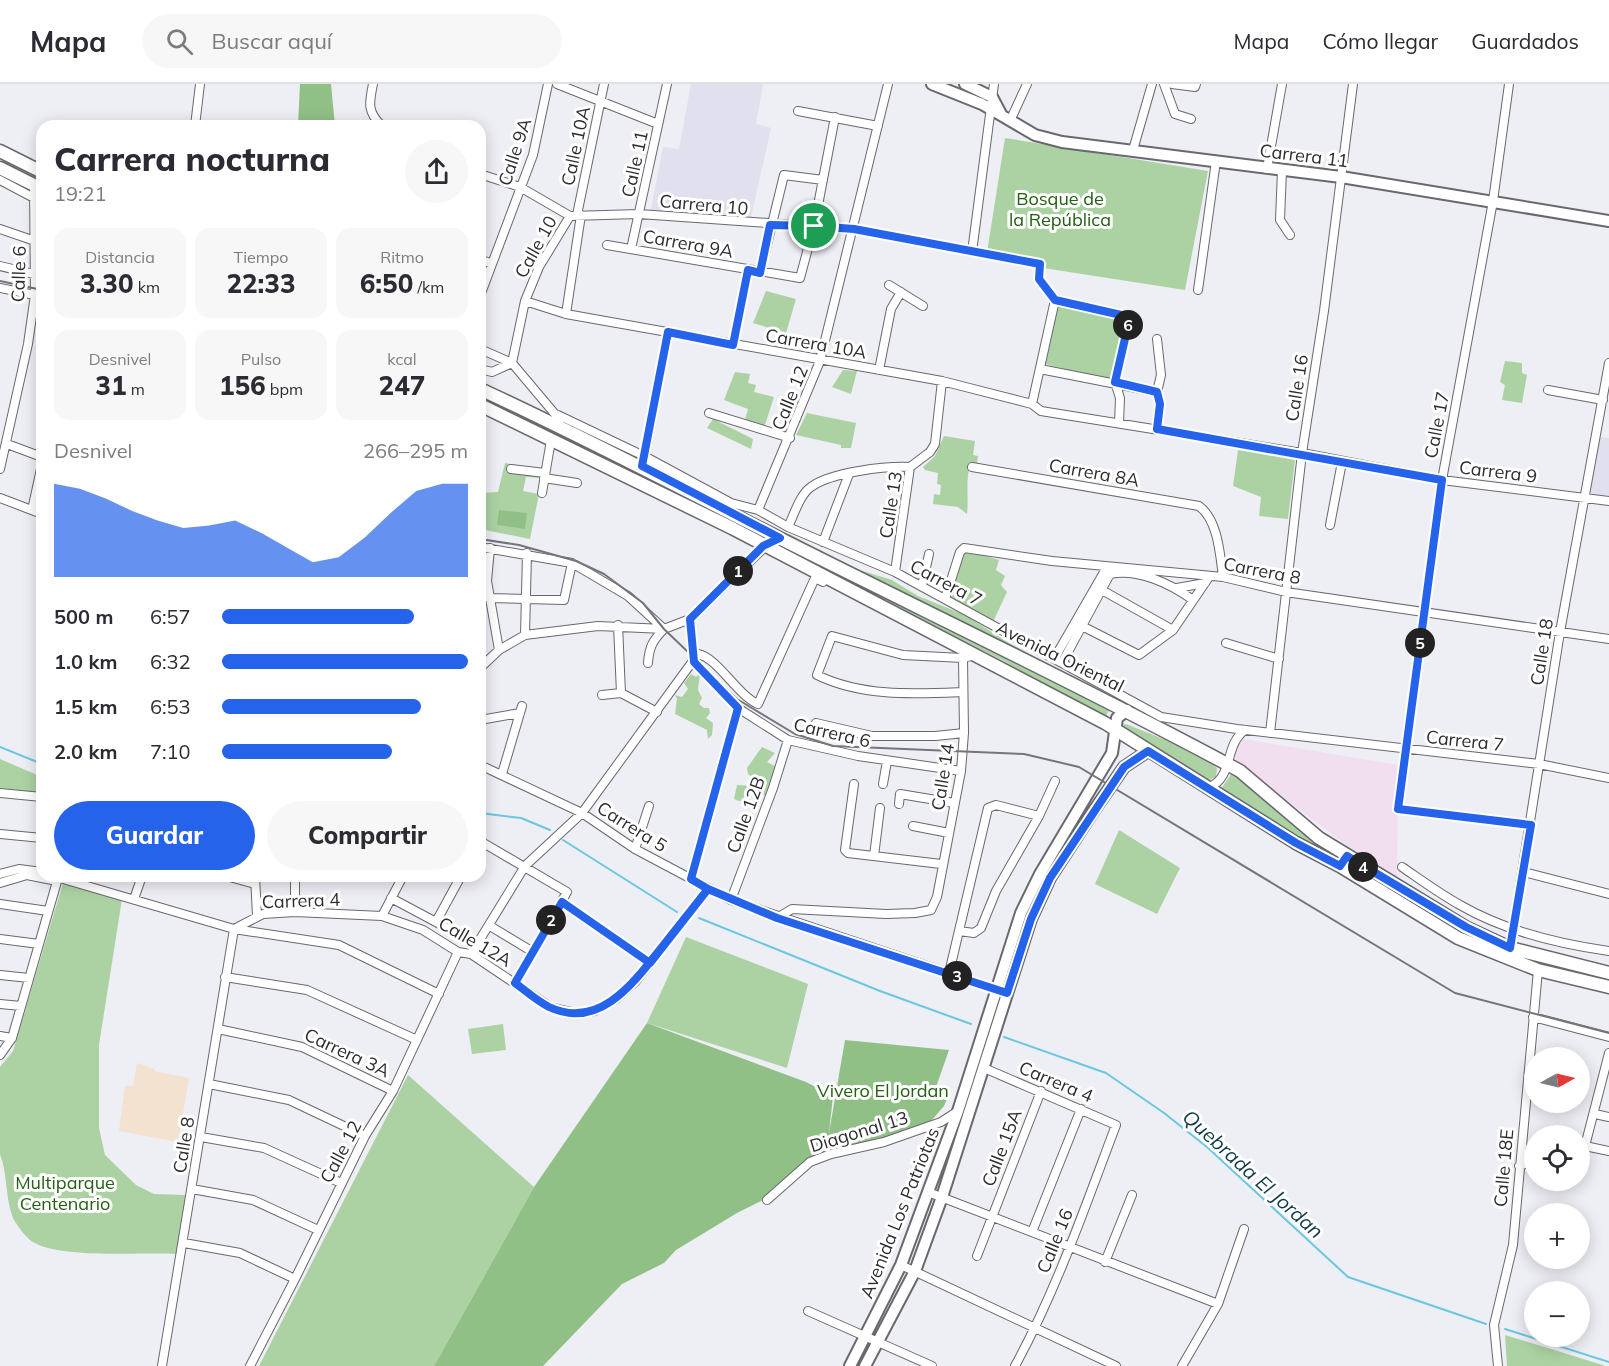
<!DOCTYPE html>
<html lang="es">
<meta charset="utf-8">
<style>
body{margin:0;font-family:Mulish,sans-serif;background:#f7f7f7;color:#2b2b33;height:100vh;display:flex;flex-direction:column;font-size:22px;white-space:nowrap}
*{box-sizing:border-box;margin:0}
p{font-size:20px;color:#7c7c81}
.icon{flex:none;width:33px;height:33px;fill:none;stroke:currentColor;stroke-width:2;stroke-linecap:round;stroke-linejoin:round}
.map{position:relative;flex:1;overflow:hidden}
.side{position:absolute;left:36px;top:36px;width:450px;height:762px;display:flex;flex-direction:column;background:#fff;border-radius:18px;box-shadow:0 3px 15px #0003}
.side>*{flex:none}
.needle{width:39px;rotate:82deg}
.fabs{position:absolute;left:1524px;top:963px;display:grid;gap:12px}
.fabs a{display:grid;place-items:center;width:66px;height:66px;border-radius:50%;background:#fff;box-shadow:0 3px 15px #0003;font-size:30px}
.pin{position:absolute;display:grid;place-items:center;width:51px;height:51px;color:#fff;margin:-26px;border:3px solid #fff;border-radius:50%;box-shadow:0 2px 6px #0007}
.km{position:absolute;width:30px;height:30px;margin:-15px;border-radius:50%;background:#222;color:#fff;font-size:16px;line-height:30px;text-align:center}
.round{display:grid;place-items:center;flex:none;width:63px;height:63px;border-radius:32px;background:#f7f7f7}
.head{display:flex;align-items:center;justify-content:space-between;height:102px;padding:0 18px}
h1{font-size:33px;font-weight:800;line-height:45px}
.metrics{display:grid;grid-template-columns:repeat(3,1fr);gap:9px;height:102px;padding:6px 18px}
.metrics div{display:grid;align-content:center;border-radius:15px;background:#f7f7f7;text-align:center}
.metrics b{font-size:26px;font-weight:800}
.metrics small{font-size:16px;font-weight:400}
.metrics p{font-size:16px}
.chart{height:168px;padding:12px 18px}
.chart p{display:flex;justify-content:space-between}
.chart svg{width:100%;height:108px;margin-top:6px;fill:#2563eb;opacity:.7}
.cta{display:flex;gap:12px;margin-top:auto;padding:12px 18px}
.cta a{flex:1;height:69px;border-radius:36px;background:#2563eb;color:#fff;font-size:24px;font-weight:800;line-height:69px;text-align:center}
.cta a+a{background:#f7f7f7;color:#2b2b33}
ul{padding:0 18px;list-style:none;font-size:20px}
li{display:grid;grid-template-columns:96px 72px 1fr;align-items:center;height:45px}
li i{height:15px;border-radius:8px;background:#2563eb}
header{display:flex;align-items:center;gap:36px;box-sizing:border-box;height:84px;padding:0 30px;background:#fff;border-bottom:2px solid #e1e1e2}
header strong{font-size:28px}
nav{display:flex;gap:33px;margin-inline-start:auto;font-size:21px}
.search{width:420px;height:54px;background:#f7f7f7;display:flex;align-items:center;gap:15px;box-sizing:border-box;padding:0 21px;border-radius:33px;color:#7c7c81;font-size:22px}
.map>svg:first-child{display:block}
.commercial{fill:#f1deef}
.built{fill:#e0e0ee}
.medical{fill:#f3e2d0}
.green{fill:#acd2a3}
.forest{fill:#91c086}
.lines{fill:none;stroke-linecap:round;stroke-linejoin:round}
.stream{stroke:#69c8e0;stroke-width:2}
.minor-casing{stroke:#68686f;stroke-width:10}
.secondary-casing{stroke:#68686f;stroke-width:14}
.primary-casing{stroke:#68686f;stroke-width:15}
.minor{stroke:#fff;stroke-width:8}
.secondary{stroke:#fff;stroke-width:10}
.primary{stroke:#fff;stroke-width:12}
.rail{stroke:#757579;stroke-width:2}
.route-casing{stroke:#fff;stroke-width:12}
.route{stroke:#2563eb;stroke-width:8}
.labels{text-anchor:middle;stroke-width:6;stroke-linejoin:round;paint-order:stroke}
.street-label{font-size:18px;fill:#2d2d30;stroke:#fff}
.park-label{font-size:18px;fill:#236011;stroke:#fff}
.water-label{font-size:20px;font-style:italic;fill:#0e3a45;stroke:#fff}
</style>
<header>
<strong>Mapa</strong>
<div class="search"><svg class="icon" aria-label="search" viewBox="0 0 24 24"><circle cx="10" cy="10" r="6"/><path d="M15 15l6 6"/></svg>Buscar aquí</div>
<nav><a>Mapa</a><a>Cómo llegar</a><a>Guardados</a></nav>
</header>
<div class="map">
<svg width="1609" height="1282" viewBox="0 0 1609 1282">
<rect width="100%" height="100%" fill="#eeeef5"/>
<path class="commercial" d="M1243 655 1398 681 1397 794 1349 763 1236 678 1234 664Z"/>
<path class="built" d="M691 0H763L756 40 771 44 751 133 650 130 663 63 679 65Z
M1599 353 1609 354V415L1589 412Z"/>
<path class="medical" d="M137 979 155 985 154 987 189 994 178 1058 119 1047 125 1002H133Z"/>
<path class="green" d="M1005 54 1208 87 1185 206 986 175Z
M766 207 796 215 786 249 753 239Z
M1057 220 1123 236 1115 298 1045 280Z
M1505 277 1522 279V289L1527 291 1522 319 1502 316 1505 301 1500 298Z
M843 286 857 287 851 310 832 303Z
M735 288 750 290 748 299 756 301 754 308 774 313 764 344 745 336 748 325 724 316Z
M807 329 856 339 851 364H841V361L796 351Z
M713 335 753 355 751 365 707 344Z
M944 352 975 357 973 371 978 372 977 380 971 379C965 393 969 414 967 430L958 423 933 420 934 410 940 411 941 401 937 400 938 389 925 386 923 383 935 372Z
M1238 366 1295 376 1288 435 1259 432 1261 413 1233 402Z
M505 379 544 386 542 394 526 393 523 407 539 410 530 455 480 445 482 409 498 408Z
M789 450 853 484 892 496 918 512 965 531 1009 559 1118 618 786 452Z
M774 458 1110 625 1104 635 1098 634 1004 577 772 461Z
M962 465 999 476 996 486 1005 492 1001 501 1007 508 992 540 947 515Z
M700 589 698 606 702 614 699 620 704 624H709L710 629 706 634 713 639 712 651 708 655 707 646 675 630 677 615 675 611 682 613 688 605 684 599 691 590 696 593Z
M1126 640 1171 658 1213 681 1217 684 1216 693 1207 697 1120 646 1121 641Z
M762 663 775 669 767 678 775 682V690L767 711H753L747 720 734 715 737 701 752 702 753 694 748 690 747 684Z
M0 675 42 693V709L0 704Z
M1232 689H1235L1340 772 1306 757 1221 705Z
M1119 746 1180 784 1157 830 1095 800Z
M63 799 122 815 99 961V1044L105 1071 136 1101 154 1110 186 1111 176 1170C142 1168 60 1175 33 1158 27 1155 16 1140 13 1134 5 1114 8 1091 0 1070V983L13 967Z
M686 853 808 900 787 984 647 939Z
M503 940 506 966 472 970 468 945Z
M408 991 534 1103 434 1282H259Z
M1505 1251 1606 1282H1507Z"/>
<path class="forest" d="M300 0H331L335 42H298Z
M499 426 527 429 525 445 497 441Z
M647 939 806 998 833 1012 829 1049 845 956 949 966 936 1003 949 1010 944 1022 932 1036 884 1058 827 1068 800 1084 773 1111 737 1129 676 1166 664 1179 622 1200 543 1282H434L534 1103Z"/>
<g class="lines">
<path class="stream" d="M0 663 42 680
M480 729 521 734 550 746
M563 756 677 828
M699 834 880 907 971 940
M1004 953 1106 989 1164 1029 1207 1063 1348 1193 1486 1240
M1505 1245 1609 1278"/>
<g class="minor-casing">
<path id="minor" d="M373 0C369 19 367 28 382 42
M557 0 658 40
M1164 0 1175 30 1191 35
M1172 0 1195 3 1196 0
M1509 0 1493 117 1442 396 1398 725 1531 741
M798 27 878 42
M1010 37 1027 0
M195 42 200 0
M1133 66 1152 0
M1267 85 1282 0
M1282 86 1280 136 1290 151
M480 90 520 103 570 132 639 130 853 145 1040 180 1039 195 1055 216 1032 320
M0 96 34 114
M577 131 604 0
M0 145 35 157
M607 161 800 194 814 142 835 33
M631 165 667 0
M972 168 994 0
M480 175 492 180
M0 182 42 192
M760 189 784 91 823 96
M889 201 923 222
M0 204 35 211
M1198 206 1216 77
M480 212 533 71 548 0
M1055 216 1130 233 1115 298 1120 314 1119 339
M525 217 566 230 942 297 1032 320 1041 327 1302 369 1442 396 1609 417
M566 230 581 131
M733 261 748 186
M480 265 512 279 560 336
M512 279 525 217 539 183 570 132
M480 285 492 288 512 279
M1040 285 1157 308
M879 286 891 225 901 208
M1548 306 1603 316
M709 329 790 354
M558 331 646 373 731 419 758 426 788 443 895 488 1161 633 1237 645 1539 680 1609 694
M1157 345 1160 320 1157 308 1161 291 1157 255
M7 360 42 373
M644 376 668 248
M972 383 1199 422C1218 436 1220 470 1223 493
M0 385 28 260 35 211 34 101
M511 385 545 389
M544 394 577 399
M542 409 551 356
M0 414 42 430
M32 426 42 380
M758 426 820 277 888 0
M1330 441 1342 378
M788 443C794 431 800 410 811 403 831 388 886 382 910 383
M823 458 849 390
M480 463 572 479 628 512 664 545C653 556 649 563 648 579
M490 464 487 497 499 566
M895 488 910 383 930 368 935 360 942 297
M922 502 929 470
M1177 504 1205 499
M1100 505 1173 546
M488 514 564 516 572 479
M945 515 960 468 964 464 1052 477 1223 493 1286 508 1609 555
M690 535 694 578 738 624 788 656 858 672 961 687
M618 541 621 609
M1080 541 1139 571 1173 546 1209 493
M525 551 527 469
M1226 559 1279 575
M1054 575 1107 483
M1062 579 1110 490C1138 484 1171 500 1193 516
M480 584 499 566 525 551 598 542 664 545 690 535 768 460
M963 608C914 610 862 613 817 591L832 552 903 571 963 574
M621 609 657 628
M602 611 621 609
M480 636 520 629
M816 639 872 652H935L964 649
M1270 649 1302 369 1324 227 1353 0
M480 681 582 729 635 765 731 816 999 906
M502 690 522 622
M854 700 845 766 848 769 941 780
M883 700 887 677
M1210 703C1234 692 1224 661 1245 646
M0 709 42 713
M899 720 900 710 954 719
M913 742 949 749
M0 750 42 754
M480 757 567 808 515 899
M635 765 649 722
M874 772 880 724
M1402 783C1421 796 1440 810 1460 821 1505 847 1558 860 1609 867
M1524 788 1609 810
M0 790 19 785 42 788
M53 792 234 845 339 861 439 910
M226 792 255 800
M255 792 257 832
M295 792V828
M691 795 738 624
M0 799 27 791 57 797
M391 814 479 861
M134 815 142 792
M731 816 773 704 788 656
M562 818 650 879
M0 820 48 827
M382 832 403 792
M777 834 792 825 886 830 915 829 931 826 937 813 961 687 964 649 963 574 975 571
M437 836 461 792
M490 842 533 868
M234 845 263 830 295 828 382 832 423 846 458 868 471 870 550 923 576 929 595 927 616 915 636 897 708 805
M959 847 974 849 981 844 996 807 1039 732
M0 855 39 860
M1510 864 1560 548 1609 279
M471 870 525 782 582 729 698 570C718 574 737 611 758 620L815 494 823 498
M949 889 988 724 996 721 1039 732 1055 697
M0 891 29 894
M225 893 307 906 417 956
M0 920 21 922
M1533 933 1609 953
M218 945 302 963 393 1007
M0 952 12 954
M0 971 12 954 58 794
M984 984 1116 1041C1085 1123 1057 1205 1015 1282
M209 1000 289 1016 365 1052
M1595 1030 1609 1033
M201 1053 264 1064 341 1099
M1585 1062 1609 969
M1580 1063 1585 1062 1609 1067
M1519 1082 1534 1077
M192 1105 253 1116 318 1146
M928 1108 1218 1220
M767 1116 810 1078 831 1070 884 1058 941 1038 958 1027
M1032 1148 1081 1025
M184 1159 240 1169 295 1195
M977 1172 1041 1007
M1105 1178 1132 1111
M901 1181 1116 1282
M808 1227 932 1282
M162 1282 234 845
M250 1282 295 1195 365 1052 393 1007 458 868
M1182 1282 1218 1220 1244 1145
M1498 1282 1494 1241 1513 1161 1538 886"/>
</g>
<g class="secondary-casing">
<path id="secondary" d="M932 0 982 20 1035 51 1062 58 1341 93 1609 137
M965 0 992 13 1001 30
M850 1282 901 1181 958 1027 1021 829 1040 790 1112 669 1117 634 1127 626
M865 1282 915 1187 942 1113 1031 835 1050 794 1093 728 1124 683 1148 667"/>
</g>
<g class="primary-casing">
<path id="primary" d="M0 67 42 88
M0 84 42 105
M480 305C582 352 681 404 781 455 930 530 1080 601 1227 680L1240 687 1319 754 1465 843 1510 864 1609 889
M480 321 732 444 1105 639 1296 759 1340 782 1458 854 1538 886 1609 903"/>
</g>
<use href="#minor" class="minor"/>
<use href="#secondary" class="secondary"/>
<use href="#primary" class="primary"/>
<path class="rail" d="M0 197 42 206
M480 455 519 461 576 477 604 490 643 519 664 545 737 615 795 650 833 662 1024 670 1079 683 1455 909 1609 949"/>
</g>
<g class="lines">
<g class="route-casing">
<path id="route" d="M814 142 770 141 760 189 748 186 733 261 668 248 642 382 780 454 763 462 690 535 694 578 738 624 691 795 708 805 650 879 562 818 515 899C526 907 537 917 549 923 600 947 635 897 662 863 677 844 693 824 708 805L777 834 1007 909 1031 835 1050 794 1124 683 1148 667 1296 759 1340 782 1347 772 1466 843 1510 864 1531 741 1398 725 1442 396 1157 345 1160 320 1157 308 1115 298 1130 233 1055 216 1039 195 1040 180 854 145 814 142"/>
</g>
<use href="#route" class="route"/>
</g>
<g class="labels">
<g class="street-label">
<text transform="translate(576 62) rotate(-78)" y="6">Calle 10A</text>
<text transform="translate(515 68) rotate(-72)" y="6">Calle 9A</text>
<text transform="translate(1304 72) rotate(7)" y="6">Carrera 11</text>
<text transform="translate(635 80) rotate(-78)" y="6">Calle 11</text>
<text transform="translate(704 121) rotate(5)" y="6">Carrera 10</text>
<text transform="translate(688 160) rotate(10)" y="6">Carrera 9A</text>
<text transform="translate(536 163) rotate(-61)" y="6">Calle 10</text>
<text transform="translate(19 190) rotate(-88)" y="6">Calle 6</text>
<text transform="translate(816 260) rotate(10)" y="6">Carrera 10A</text>
<text transform="translate(1297 304) rotate(-81)" y="6">Calle 16</text>
<text transform="translate(790 314) rotate(-68)" y="6">Calle 12</text>
<text transform="translate(1437 341) rotate(-79)" y="6">Calle 17</text>
<text transform="translate(1498 388) rotate(7)" y="6">Carrera 9</text>
<text transform="translate(1094 389) rotate(10)" y="6">Carrera 8A</text>
<text transform="translate(891 421) rotate(-81)" y="6">Calle 13</text>
<text transform="translate(1262 487) rotate(11)" y="6">Carrera 8</text>
<text transform="translate(946 499) rotate(28)" y="6">Carrera 7</text>
<text transform="translate(1542 568) rotate(-81)" y="6">Calle 18</text>
<text transform="translate(1060 573) rotate(26)" y="6">Avenida Oriental</text>
<text transform="translate(832 649) rotate(13)" y="6">Carrera 6</text>
<text transform="translate(1465 657) rotate(6)" y="6">Carrera 7</text>
<text transform="translate(943 693) rotate(-81)" y="6">Calle 14</text>
<text transform="translate(746 731) rotate(-70)" y="6">Calle 12B</text>
<text transform="translate(632 743) rotate(32)" y="6">Carrera 5</text>
<text transform="translate(301 817) rotate(-2)" y="6">Carrera 4</text>
<text transform="translate(475 858) rotate(30)" y="6">Calle 12A</text>
<text transform="translate(347 969) rotate(25)" y="6">Carrera 3A</text>
<text transform="translate(1056 998) rotate(23)" y="6">Carrera 4</text>
<text transform="translate(859 1048) rotate(-17)" y="6">Diagonal 13</text>
<text transform="translate(184 1061) rotate(-81)" y="6">Calle 8</text>
<text transform="translate(1002 1064) rotate(-69)" y="6">Calle 15A</text>
<text transform="translate(341 1068) rotate(-62)" y="6">Calle 12</text>
<text transform="translate(1504 1084) rotate(-85)" y="6">Calle 18E</text>
<text transform="translate(900 1129) rotate(-68)" y="6">Avenida Los Patriotas</text>
<text transform="translate(1055 1157) rotate(-68)" y="6">Calle 16</text>
</g>
<g class="park-label">
<text x="1060" y="121">Bosque de<tspan x="1060" dy="21">la República</tspan></text>
<text x="883" y="1013">Vivero El Jordan</text>
<text x="65" y="1105">Multiparque<tspan x="65" dy="21">Centenario</tspan></text>
</g>
<g class="water-label">
<text transform="translate(1253 1090) rotate(42)" y="7">Quebrada El Jordan</text>
</g>
</g>
</svg>
<div class="fabs">
<a><svg class="needle" viewBox="-14 -14 28 28"><path d="M0-13l5 13h-10z" fill="#e53935"/><path d="M0 13l5-13h-10z" fill="#7c7c81"/></svg></a>
<a><svg class="icon" aria-label="locate" viewBox="0 0 24 24"><circle cx="12" cy="12" r="6"/><path d="M12 2v4M12 18v4M2 12h4M18 12h4"/></svg></a>
<a>+</a>
<a>−</a>
</div>
<div class="pin" style="left:814px;top:142px;background:#1e9e55"><svg class="icon" aria-label="arrive" viewBox="0 0 24 24"><path d="M6 21V4h12l-3 4 3 4H6"/></svg></div>
<b class="km" style="left:738px;top:487px">1</b>
<b class="km" style="left:551px;top:836px">2</b>
<b class="km" style="left:957px;top:892px">3</b>
<b class="km" style="left:1363px;top:783px">4</b>
<b class="km" style="left:1420px;top:559px">5</b>
<b class="km" style="left:1128px;top:241px">6</b>
<section class="side">
<div class="head"><div><h1>Carrera nocturna</h1><p>19:21</p></div><a class="round"><svg class="icon" aria-label="share" viewBox="0 0 24 24"><path d="M12 15V3M7 8l5-5 5 5M5 13v7h14v-7"/></svg></a></div>
<div class="metrics">
<div><p>Distancia</p><b>3.30<small> km</small></b></div>
<div><p>Tiempo</p><b>22:33</b></div>
<div><p>Ritmo</p><b>6:50<small> /km</small></b></div>
</div>
<div class="metrics">
<div><p>Desnivel</p><b>31<small> m</small></b></div>
<div><p>Pulso</p><b>156<small> bpm</small></b></div>
<div><p>kcal</p><b>247</b></div>
</div>
<div class="chart"><p><span>Desnivel</span>266–295 m</p>
<svg viewBox="0 0 160 44" preserveAspectRatio="none"><path d="M0 44V6L10 8L20 12L30 17L40 21L50 24L60 23L70 21L80 26L90 32L100 38L110 36L120 28L130 18L140 9L150 6L160 6V44z"/></svg>
</div>
<ul>
<li><b>500 m</b>6:57<i style="width:78%"></i></li>
<li><b>1.0 km</b>6:32<i style="width:100%"></i></li>
<li><b>1.5 km</b>6:53<i style="width:81%"></i></li>
<li><b>2.0 km</b>7:10<i style="width:69%"></i></li>
</ul>
<div class="cta"><a>Guardar</a><a>Compartir</a></div>
</section>
</div>
